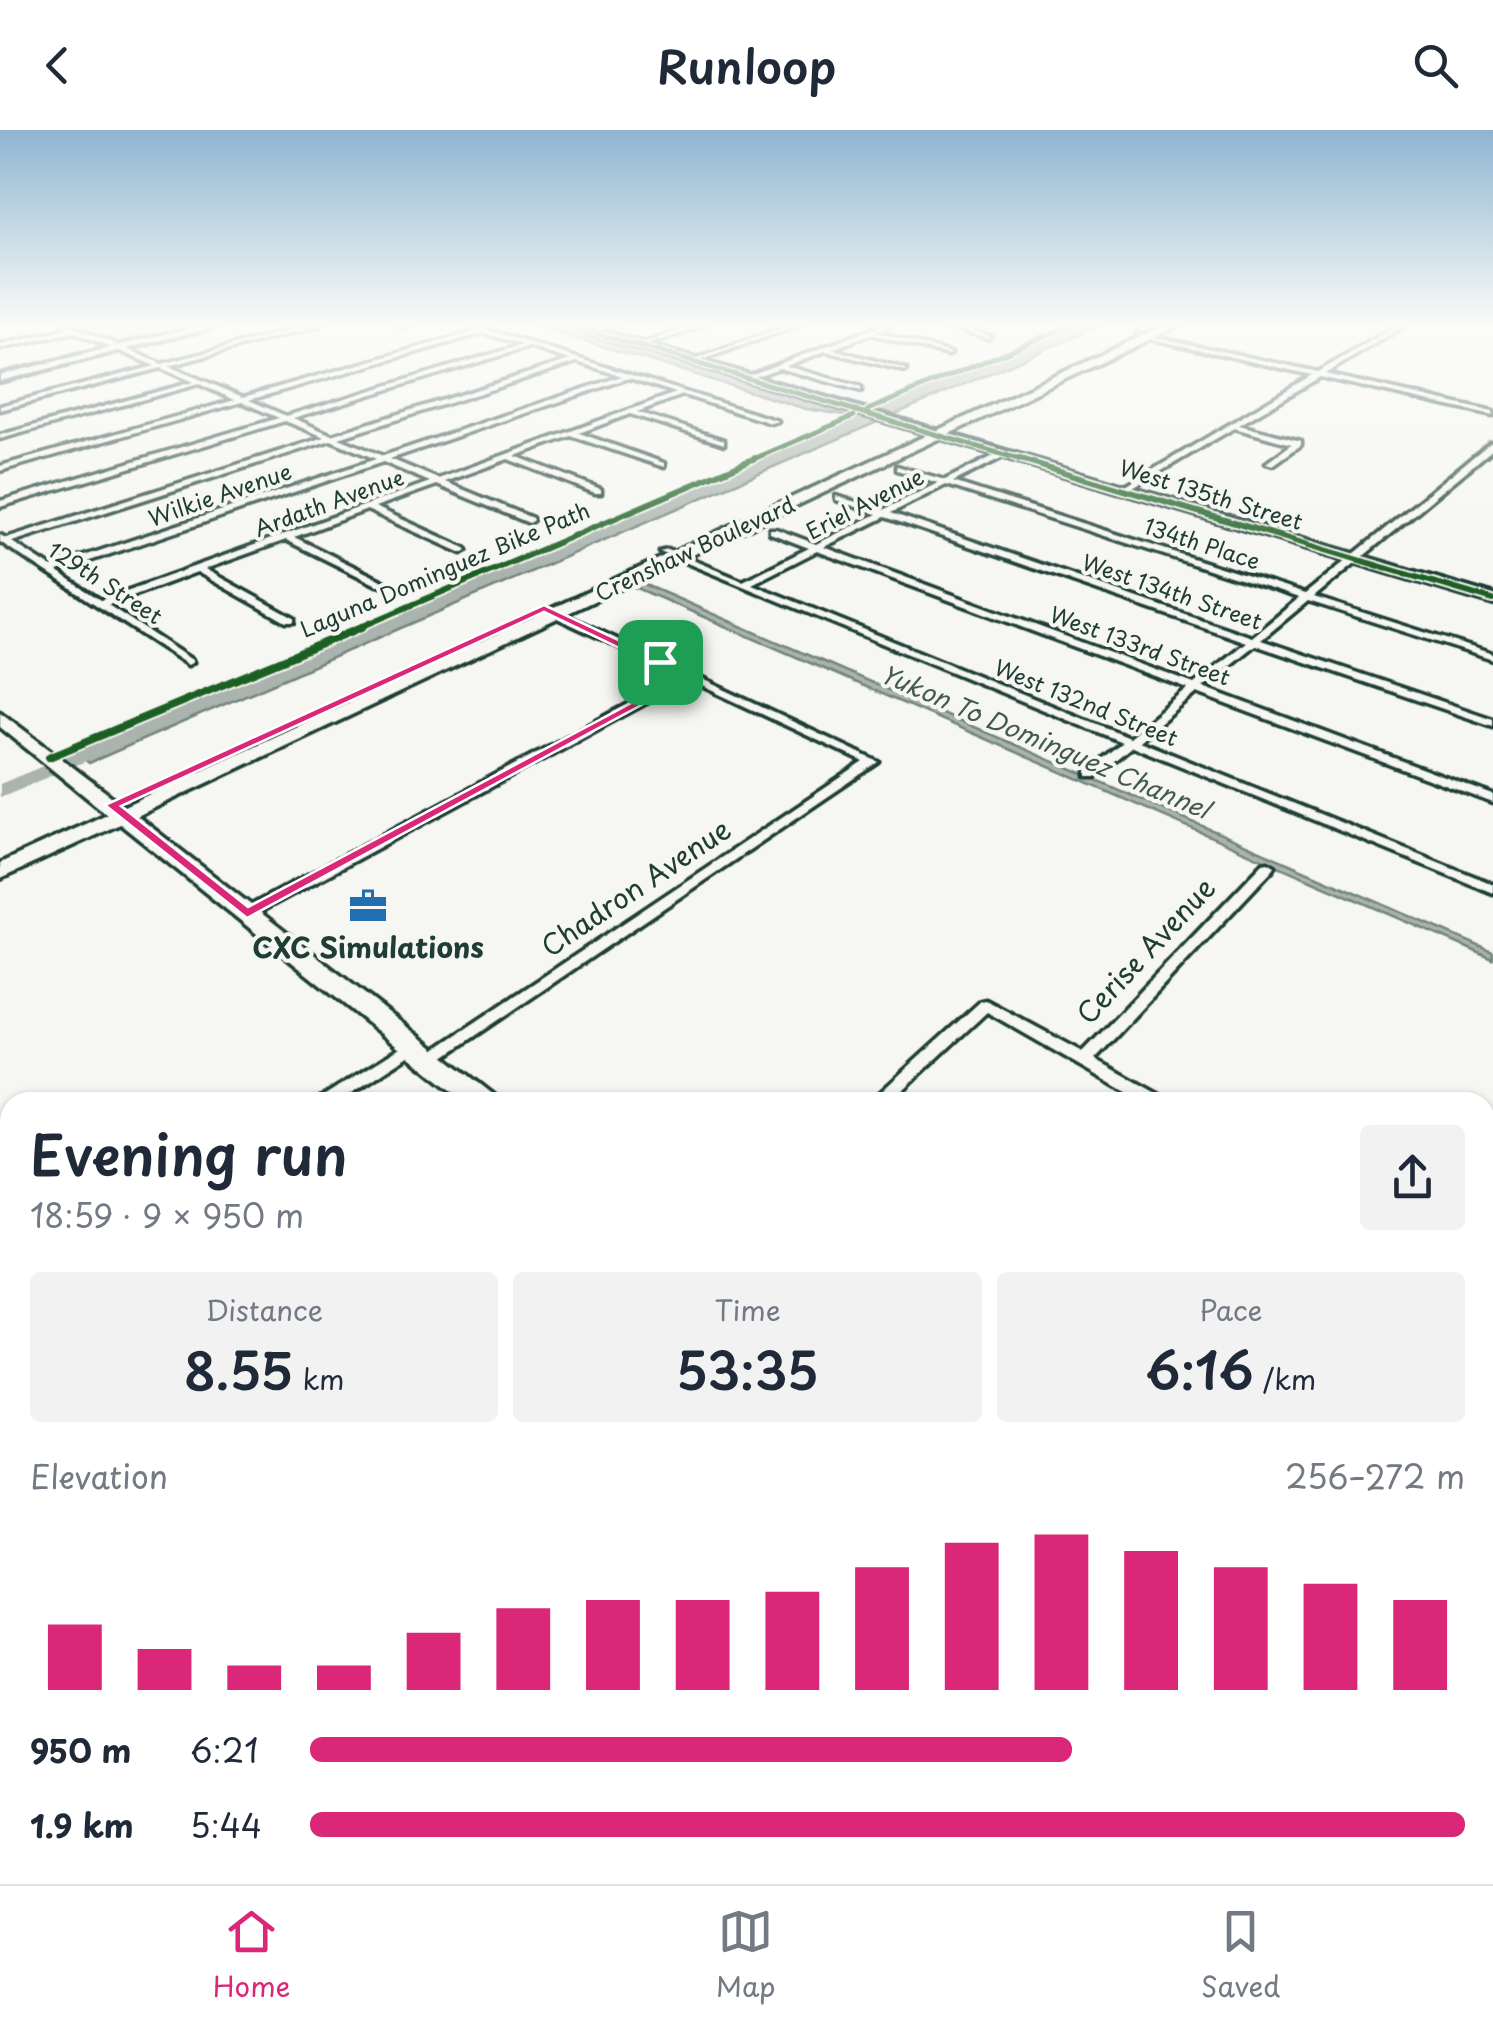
<!DOCTYPE html>
<meta charset="utf-8">
<style>
body{margin:0;font-family:"Playpen Sans",sans-serif;background:#f2f2f3;color:#1f2937;height:100vh;display:flex;flex-direction:column;font-size:38px;white-space:nowrap}
*{box-sizing:border-box;margin:0}
p{font-size:32px;color:#747a83}
.icon{flex:none;width:55px;height:55px;fill:none;stroke:currentColor;stroke-width:2;stroke-linecap:round;stroke-linejoin:round}
.map{position:relative;flex:1;overflow:hidden}
.details{position:absolute;left:0px;top:962px;width:1495px;height:792px;display:flex;flex-direction:column;background:#fff;border-radius:30px 30px 0 0;box-shadow:0 2px 8px #0004}
.details>*{flex:none}
.pin{position:absolute;display:grid;place-items:center;width:85px;height:85px;color:#fff;margin:-42px;border-radius:20px;box-shadow:0 5px 15px #0006}
.round{display:grid;place-items:center;flex:none;width:105px;height:105px;border-radius:10px;background:#f2f2f3}
.head{display:flex;align-items:center;justify-content:space-between;height:170px;padding:0 30px}
h1{font-size:55px;font-weight:600;line-height:75px}
.metrics{display:grid;grid-template-columns:repeat(3,1fr);gap:15px;height:170px;padding:10px 30px}
.metrics div{display:grid;align-content:center;border-radius:10px;background:#f2f2f3;text-align:center}
.metrics b{font-size:50px;font-weight:600}
.metrics small{font-size:28px;font-weight:400}
.metrics p{font-size:28px}
.chart{height:280px;padding:20px 30px}
.chart p{display:flex;justify-content:space-between}
.chart svg{width:100%;height:180px;margin-top:10px;stroke:#db2777;stroke-width:6}
ul{padding:0 30px;list-style:none;font-size:32px}
li{display:grid;grid-template-columns:160px 120px 1fr;align-items:center;height:75px}
li i{height:25px;border-radius:12px;background:#db2777}
header{display:flex;justify-content:space-between;align-items:center;height:130px;padding:0 30px;background:#fff;font-size:45px;font-weight:600}
.tab-bar{display:flex;justify-content:space-around;align-items:center;height:140px;border-top:2px solid #e0e1e3;background:#fff;font-size:28px;color:#747a83}
.tab-bar a{display:grid;justify-items:center;gap:5px}
.tab-bar .selected{color:#db2777}
.map>svg:first-child{display:block}
.green{fill:#d6dbd6;stroke:#7a8c85;stroke-width:2.5}
.water{fill:#aab3ae;stroke:#72847d;stroke-width:2.5}
.lines{fill:none;stroke-linecap:round;stroke-linejoin:round}
.river{fill:#aab3ae;fill-rule:evenodd}
.street-casing{stroke:#1f3d34;stroke-width:7}
.secondary-casing{stroke:#1f3d34;stroke-width:8}
.primary-casing{stroke:#1f3d34;stroke-width:7}
.street{fill:#f6f6f2;fill-rule:evenodd}
.secondary{fill:#f6f6f2;fill-rule:evenodd}
.primary{fill:#f6f6f2;fill-rule:evenodd}
.cycleway-far2-casing{stroke:#f6f6f2;stroke-width:8}
.cycleway-far1-casing{stroke:#f6f6f2;stroke-width:10}
.cycleway-casing{stroke:#f6f6f2;stroke-width:12}
.cycleway-far2{stroke:#1b5e20;stroke-width:5}
.cycleway-far1{stroke:#1b5e20;stroke-width:6}
.cycleway{stroke:#1b5e20;stroke-width:8}
.route{fill:#db2777;stroke:#fff;stroke-width:2.5;fill-rule:evenodd}
.labels{text-anchor:middle;stroke-width:8;stroke-linejoin:round;paint-order:stroke}
.far-street-label{font-size:22px;fill:#1f3d34;stroke:#f6f6f2}
.far-water-label{font-size:25px;font-style:italic;fill:#425a52;stroke:#f6f6f2}
.street-label{font-size:28px;fill:#1f3d34;stroke:#f6f6f2}
.poi-label{font-size:28px;font-weight:bold;fill:#1f3d34;stroke:#f6f6f2}
</style>
<header><svg class="icon" aria-label="back" viewBox="0 0 24 24"><path d="M15 5l-7 7 7 7"/></svg>Runloop<svg class="icon" aria-label="search" viewBox="0 0 24 24"><circle cx="10" cy="10" r="6"/><path d="M15 15l6 6"/></svg></header>
<div class="map">
<svg width="1493" height="1754" viewBox="0 0 1493 1754">
<rect width="100%" height="100%" fill="#f6f6f2"/>
<filter id="ink" filterUnits="userSpaceOnUse"><feTurbulence type="fractalNoise" baseFrequency=".01" numOctaves="2"/><feDisplacementMap in="SourceGraphic" scale="20" xChannelSelector="R" yChannelSelector="G"/><feConvolveMatrix kernelMatrix="1 2 1 2 8 2 1 2 1" color-interpolation-filters="sRGB"/></filter>
<g filter="url(#ink)">
<path class="green" d="M77 196H198L121 215Z"/>
<path class="water" d="M536 196H553L842 282 872 281 1074 196H1099L89 633 75 621 857 287 806 279Z
M637 451 1493 822V829L630 455Z"/>
<g class="lines">
<path class="river" d="M110 608 117 610V618L0 667V654Z"/>
<g class="street-casing">
<path id="street" d="M63 196H73L162 234 307 196H319L168 236 243 267 477 201 471 198 475 196 778 291 771 293 683 265 637 282 724 310V314L630 284 579 303 664 333V337L571 306 515 326 601 359V363H595L508 329 445 352 532 388 533 390 529 393 437 355 375 377 465 418 467 420 462 423 367 380 294 407 383 451V455H377L286 410 205 439 294 488V492H286L197 442 108 475 192 530 193 532 188 535 0 412V405L6 408 325 307 285 291 0 377V371L279 288 242 272 0 341V336L235 270 199 254 0 309V305L193 252 161 238 0 280V276L155 236 74 202 0 219V215L68 199ZM484 203 522 215 286 286 249 270ZM529 217 570 230 332 305 293 288ZM577 232 622 246 383 326 339 308ZM629 248 676 263 438 349 390 329ZM331 310 376 329 51 437 12 412ZM383 332 430 352 101 470 57 442Z
M410 196 403 199 400 197V196Z
M602 196H613L591 204 588 202Z
M693 196H704L641 217 636 216Z
M787 196H797L693 233 688 232Z
M880 196H890L877 202 951 223 948 225 871 204 832 219 906 239V241L826 221 786 236 861 257V261L779 238 748 249 742 248Z
M946 196H958L990 206 987 208Z
M1396 196H1404L1325 244 1493 282V286L1320 247 1239 295 1301 311V315L1273 335 1266 333 1292 314 1234 298 1126 362 1119 360 1312 245 1139 206 1137 203 1318 242Z
M1490 313H1493V319L1314 467 1493 524V530L1308 471 1261 510 1493 589V596L1255 515 1203 557 1493 665V673L1197 563 1139 611 1493 754V763L1132 616 1095 647H1087V641L1122 612 660 422 668 420 743 451 809 418 770 403V399H776L816 414 877 384 836 370V366L883 380 938 353 897 340V336L945 350 1002 322 1006 324 1005 326 953 352 1305 464ZM946 355 1299 468 1252 507 891 383ZM885 387 1246 512 1194 554 824 417ZM817 421 1188 559 1129 607 752 454Z
M557 481 879 632 431 936 425 934 423 930 425 926 864 632 689 550 252 786H242L240 783 242 780 681 546 553 486 552 484Z
M1268 732 1275 736 1273 739 1095 929 1160 965 1162 969 1160 972H1144L987 882 890 972H872L874 968 981 871 986 870 1083 922 1263 733Z
M413 910 418 912 421 916 418 920 338 972H318L320 968Z
M10 1172V1190L0 1194V1176Z
M392 1745H422L418 1754H388Z"/>
</g>
<g class="secondary-casing">
<path id="secondary" d="M198 196H216L0 251V245Z
M568 196H584L1493 465V474Z"/>
</g>
<g class="primary-casing">
<path id="primary" d="M1163 196H1178L137 686 494 965 497 972H466L120 694 0 749V733L107 684 0 597V582L124 676Z
M1433 1745H1484L1488 1754H1437Z"/>
</g>
<use href="#street" class="street"/>
<use href="#secondary" class="secondary"/>
<use href="#primary" class="primary"/>
<g class="cycleway-far2-casing">
<path id="cycleway-far2" d="M572 196 1025 331
M868 280 1069 196
M749 331 854 286"/>
</g>
<g class="cycleway-far1-casing">
<path id="cycleway-far1" d="M1017 328 1493 470
M356 499 755 328"/>
</g>
<g class="cycleway-casing">
<path id="cycleway" d="M49 627 362 497"/>
</g>
<use href="#cycleway-far2" class="cycleway-far2"/>
<use href="#cycleway-far1" class="cycleway-far1"/>
<use href="#cycleway" class="cycleway"/>
</g>
</g>
<linearGradient id="sky" x2="0" y2="1"><stop stop-color="#8fb4d1"/><stop offset="0.44" stop-color="#fbfbf9"/><stop offset="1" stop-color="#fbfbf9" stop-opacity="0"/></linearGradient>
<rect width="1493" height="442" fill="url(#sky)"/>
<path class="route" d="M544 475 695 546 247 788 105 675ZM544 482 680 547 248 777 121 676Z"/>
<defs>
<g id="office-bare" transform="scale(3)"><path d="M-6-3h4V-5.5h4V-3h4V5H-6ZM-1-4.5V-3h2v-1.5ZM-6 0V1H6V0Z" fill="#1f6fb2" stroke="#f6f6f2" stroke-width="2.5" paint-order="stroke"/></g>
</defs>
<g fill-rule="evenodd">
<use href="#office-bare" x="368" y="776"/>
</g>
<g class="labels">
<g class="far-street-label">
<text transform="translate(220 365) rotate(-19)" y="8">Wilkie Avenue</text>
<text transform="translate(1211 365) rotate(17)" y="8">West 135th Street</text>
<text transform="translate(329 373) rotate(-20)" y="8">Ardath Avenue</text>
<text transform="translate(865 374) rotate(-27)" y="8">Eriel Avenue</text>
<text transform="translate(1202 414) rotate(18)" y="8">134th Place</text>
<text transform="translate(695 419) rotate(-25)" y="8">Crenshaw Boulevard</text>
<text transform="translate(445 440) rotate(-23)" y="8">Laguna Dominguez Bike Path</text>
<text transform="translate(105 453) rotate(33)" y="8">129th Street</text>
<text transform="translate(1172 462) rotate(19)" y="8">West 134th Street</text>
<text transform="translate(1140 516) rotate(20)" y="8">West 133rd Street</text>
<text transform="translate(1086 573) rotate(22)" y="8">West 132nd Street</text>
</g>
<g class="far-water-label">
<text transform="translate(1045 612) rotate(23)" y="9">Yukon To Dominguez Channel</text>
</g>
<g class="street-label">
<text transform="translate(636 758) rotate(-34)" y="10">Chadron Avenue</text>
<text transform="translate(1146 821) rotate(-47)" y="10">Cerise Avenue</text>
</g>
<g class="poi-label">
<text x="368" y="828">CXC Simulations</text>
</g>
</g>
</svg>
<div class="pin" style="left:660px;top:532px;background:#1e9e55"><svg class="icon" aria-label="arrive" viewBox="0 0 24 24"><path d="M6 21V4h12l-3 4 3 4H6"/></svg></div>
<section class="details">
<div class="head"><div><h1>Evening run</h1><p>18:59 · 9 × 950 m</p></div><a class="round"><svg class="icon" aria-label="share" viewBox="0 0 24 24"><path d="M12 15V3M7 8l5-5 5 5M5 13v7h14v-7"/></svg></a></div>
<div class="metrics">
<div><p>Distance</p><b>8.55<small> km</small></b></div>
<div><p>Time</p><b>53:35</b></div>
<div><p>Pace</p><b>6:16<small> /km</small></b></div>
</div>
<div class="chart"><p><span>Elevation</span>256–272 m</p>
<svg viewBox="0 0 160 44" preserveAspectRatio="none"><path d="M5 44V28M15 44V34M25 44V38M35 44V38M45 44V30M55 44V24M65 44V22M75 44V22M85 44V20M95 44V14M105 44V8M115 44V6M125 44V10M135 44V14M145 44V18M155 44V22"/></svg>
</div>
<ul>
<li><b>950 m</b>6:21<i style="width:66%"></i></li>
<li><b>1.9 km</b>5:44<i style="width:100%"></i></li>
</ul>
</section>
</div>
<nav class="tab-bar">
<a class="selected"><svg class="icon" aria-label="home" viewBox="0 0 24 24"><path d="M3 11l9-7 9 7M6 9v11h12V9"/></svg>Home</a>
<a><svg class="icon" aria-label="map" viewBox="0 0 24 24"><path d="M3 6l6-2 6 2 6-2v14l-6 2-6-2-6 2zM9 4v14M15 6v14"/></svg>Map</a>
<a><svg class="icon" aria-label="saved" viewBox="0 0 24 24"><path d="M7 4h10v16l-5-4-5 4z"/></svg>Saved</a>
</nav>
